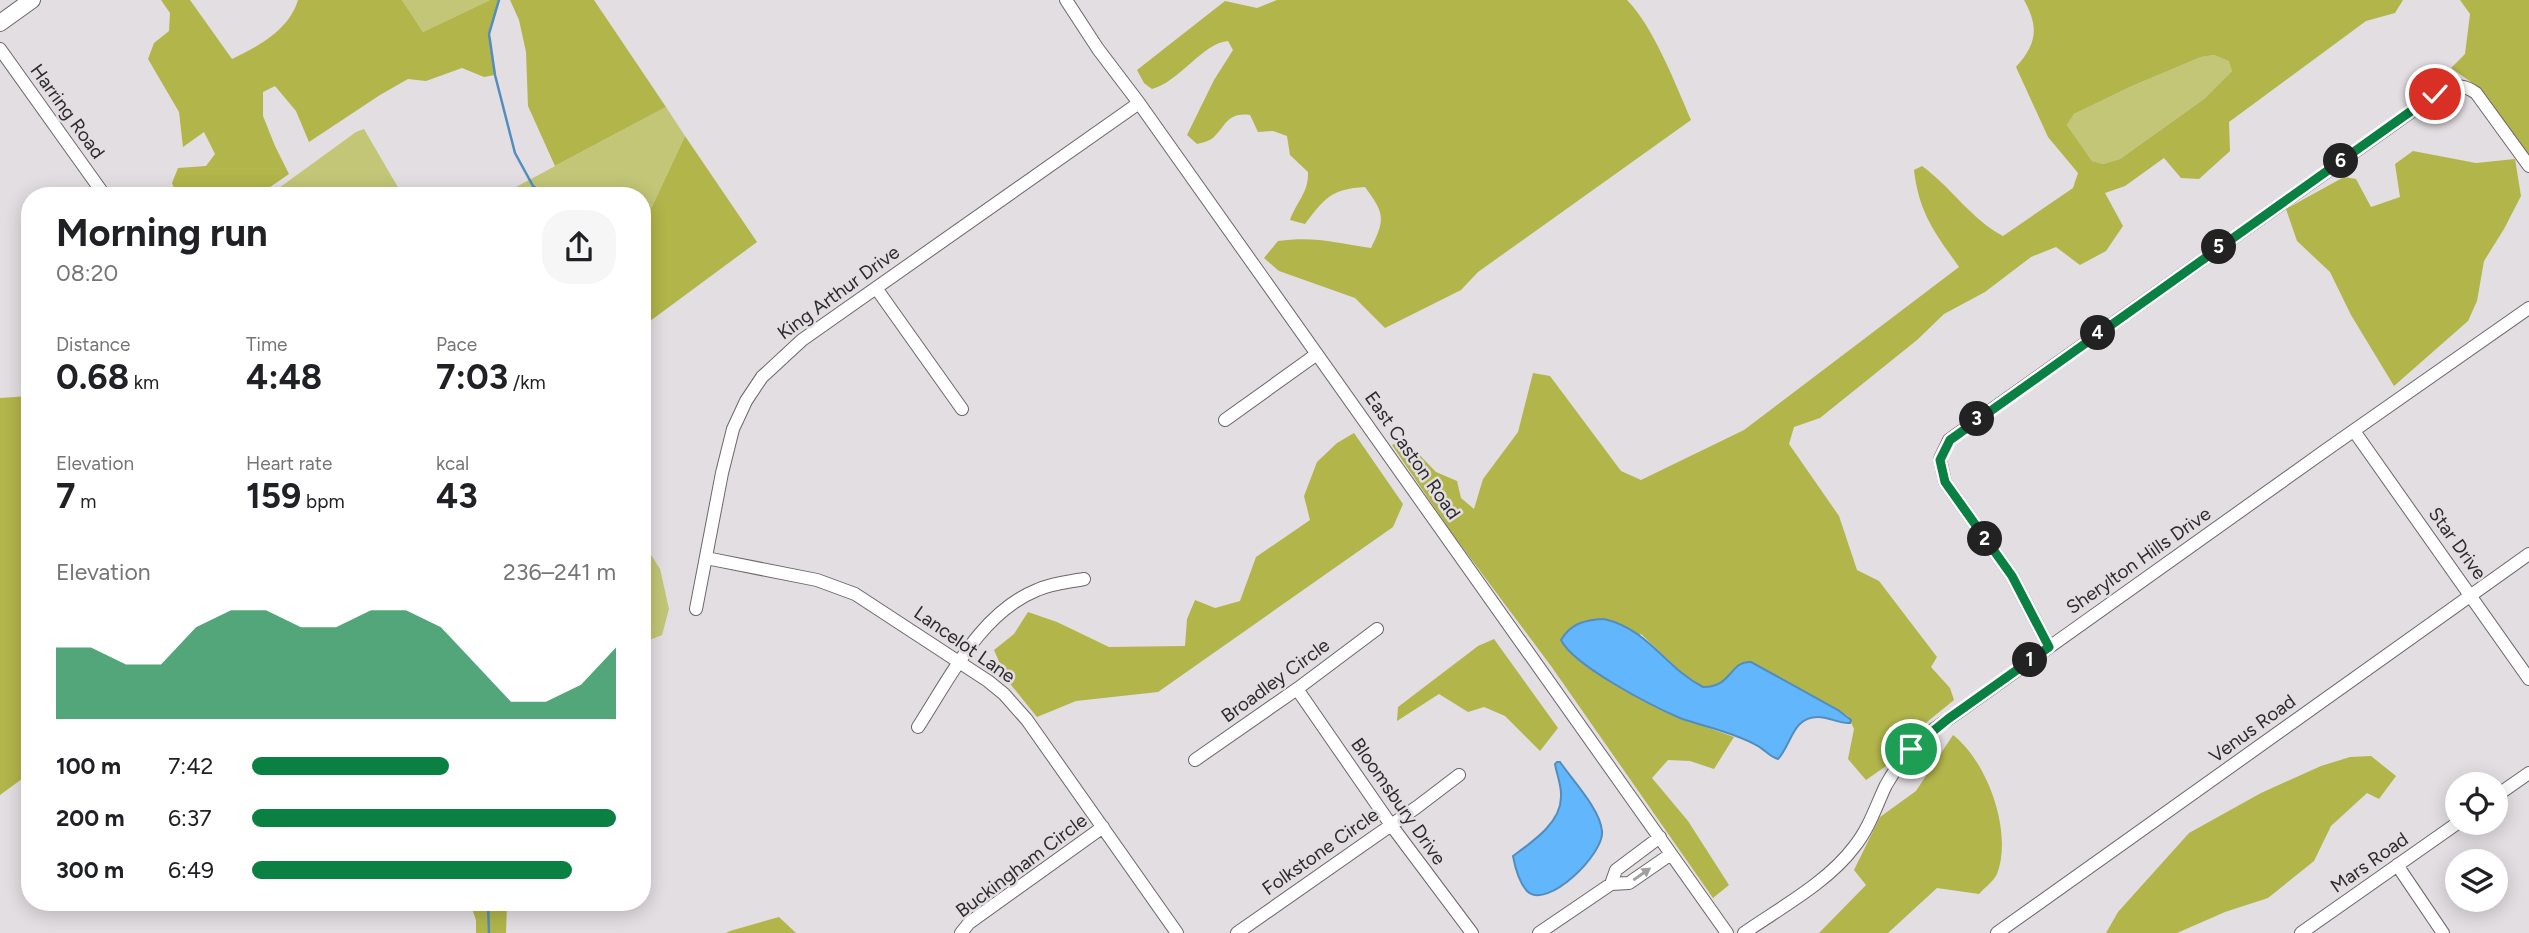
<!DOCTYPE html>
<meta charset="utf-8">
<style>
body{margin:0;font-family:Figtree,sans-serif;background:#f6f6f6;color:#202124;height:100vh;display:flex;flex-direction:column;font-size:26px;white-space:nowrap}
*{box-sizing:border-box;margin:0}
p{font-size:23px;color:#757577}
.icon{flex:none;width:38px;height:38px;fill:none;stroke:currentColor;stroke-width:2;stroke-linecap:round;stroke-linejoin:round}
.map{position:relative;flex:1;overflow:hidden}
.drawer{position:absolute;left:21px;top:187px;width:630px;height:724px;display:flex;flex-direction:column;background:#fff;border-radius:28px;box-shadow:0 4px 18px #0003}
.drawer>*{flex:none}
.fabs{position:absolute;left:2445px;top:772px;display:grid;gap:14px}
.fabs a{display:grid;place-items:center;width:63px;height:63px;border-radius:50%;background:#fff;box-shadow:0 4px 18px #0003;font-size:35px}
.pin{position:absolute;display:grid;place-items:center;width:60px;height:60px;color:#fff;margin:-30px;border:4px solid #fff;border-radius:50%;box-shadow:0 2px 7px #0007}
.km{position:absolute;width:35px;height:35px;margin:-18px;border-radius:50%;background:#222;color:#fff;font-size:19px;line-height:35px;text-align:center}
.round{display:grid;place-items:center;flex:none;width:74px;height:74px;border-radius:28px;background:#f6f6f6}
.overview{display:flex;align-items:center;justify-content:space-between;height:119px;padding:0 35px}
h1{font-size:38px;font-weight:700;line-height:52px}
.stats{display:grid;grid-template-columns:repeat(3,1fr);gap:10px;height:119px;padding:7px 35px}
.stats div{display:grid;align-content:center}
.stats b{font-size:35px;font-weight:700}
.stats small{font-size:19px;font-weight:400}
.stats p{font-size:19px}
.chart{height:196px;padding:14px 35px}
.chart p{display:flex;justify-content:space-between}
.chart svg{width:100%;height:126px;margin-top:7px;fill:#0b8043;opacity:.7}
ul{padding:0 35px;list-style:none;font-size:23px}
li{display:grid;grid-template-columns:112px 84px 1fr;align-items:center;height:52px}
li i{height:18px;border-radius:9px;background:#0b8043}
.map>svg:first-child{display:block}
.green{fill:#c2c676}
.forest{fill:#b2b54a;fill-rule:evenodd}
.water{fill:#62b7fc;stroke:#528dbe;stroke-width:2}
.lines{fill:none;stroke-linecap:round;stroke-linejoin:round}
.stream{stroke:#528dbe;stroke-width:2.5}
.minor-casing{stroke:#6b666b;stroke-width:14}
.major-casing{stroke:#6b666b;stroke-width:18}
.minor{stroke:#fff;stroke-width:12}
.major{stroke:#fff;stroke-width:16}
.oneway{fill:#a0a0a0}
.route-casing{stroke:#fff;stroke-width:14}
.route{stroke:#0b8043;stroke-width:9}
.labels{text-anchor:middle;stroke-width:5;stroke-linejoin:round;paint-order:stroke}
.street-label{font-size:19px;fill:#2d2b2d;stroke:#e3dee2}
</style>
<div class="map">
<svg width="2529" height="933" viewBox="0 0 2529 933">
<rect width="100%" height="100%" fill="#e3dee2"/>
<path class="green" d="M402 0H490L423 32Z
M2214 55 2230 61 2232 71 2204 99 2120 159 2103 164 2092 161 2067 125 2074 114 2132 86 2201 57Z
M666 107 685 136 642 228V196H499Z
M364 129 403 196H268L356 132Z
M642 540 660 569 669 609 662 635 642 643Z"/>
<path class="forest" d="M161 0H190L232 59C259 46 289 30 298 0H402L423 32 490 0H499L489 34 495 75 484 77 462 68 426 81 408 79 380 95 309 142 296 111 275 86 263 92V116L275 146 289 174 257 196H177L172 183 178 168 206 166 215 154 204 132 183 147 179 112 148 59 154 43 169 31 170 13Z
M510 0H594L666 107 555 166 528 106 526 52 519 20Z
M1277 0H1627C1653 26 1676 85 1691 120L1478 272 1461 290 1385 328 1355 298 1279 271 1264 258 1278 241C1316 236 1335 243 1371 248 1386 218 1384 213 1365 187 1331 189 1325 198 1305 224L1290 220C1297 201 1309 192 1308 172L1290 155 1287 136 1273 131 1258 132 1250 115C1227 112 1226 126 1213 138 1209 141 1202 143 1197 144L1187 135 1214 80 1233 50 1228 41C1203 43 1179 82 1152 89L1144 83 1137 70 1225 1 1257 8Z
M2024 0H2403L2395 13 2366 21 2229 122 2230 151 2199 179 2181 178 2164 158 2125 186 2105 193 2123 226 2106 251 2080 265 2056 247 2031 257 1985 292 1944 314 1917 340 1820 418 1794 427 1789 444 1839 516 1857 570 1879 581 1937 657 1931 667 1950 688 1954 700 1906 739 1889 764 1866 780 1848 759 1854 729 1848 716 1751 662C1746 665 1740 667 1734 671 1721 679 1725 688 1703 687L1681 672 1641 634 1591 669 1639 698 1678 717 1734 737 1714 769 1690 761 1668 760 1652 778 1688 821 1729 885 1713 898 1551 666 1451 532 1392 445 1404 439 1436 472 1457 481 1461 498 1474 509 1483 479 1518 432 1533 373 1550 376 1621 471 1641 480 1744 430 1959 267C1935 233 1919 213 1914 170L1922 166C1951 187 1972 220 2003 236L2073 188 2078 173 2048 137 2016 67C2037 44 2039 27 2024 0ZM2214 55 2229 61 2232 71 2204 99 2120 159 2103 164 2092 161 2067 125 2074 114 2132 86 2201 57Z
M2460 0H2529V156L2481 89 2451 68 2465 54 2470 14Z
M685 136 757 242 642 327V228Z
M2413 151 2476 163 2515 159 2521 196 2504 229 2484 261 2477 301 2468 321 2394 386 2351 315 2330 272 2297 241 2286 209 2344 177 2356 179 2371 207 2400 197 2395 164Z
M30 396V773L0 795V398Z
M1354 433 1403 504 1393 527 1158 692 1076 701 1037 717 1007 680 994 650 1014 634 1028 612 1057 622 1109 647 1185 646 1187 619 1195 600 1215 608 1240 601 1256 557 1310 520 1304 496 1317 462 1337 443Z
M1494 639 1558 728 1540 751 1505 716 1484 707 1468 712 1439 694 1397 721 1398 707 1478 646Z
M1953 735C1988 762 2013 833 1997 874 1994 881 1984 888 1979 894L1937 888 1888 933H1819L1866 885 1854 870 1880 817 1916 791Z
M2371 756 2396 776 2379 799 2367 793 2331 826 2314 861 2268 898 2225 912 2177 933H2106L2118 912 2189 833 2261 793 2321 766 2350 757Z
M470 903H507L506 933H476V920Z
M779 917 796 933H726L730 931Z"/>
<path class="water" d="M1604 619C1650 630 1664 667 1703 687 1732 688 1730 660 1751 662L1838 710 1851 720 1850 723C1840 724 1829 717 1818 717 1792 717 1792 744 1778 759 1769 757 1765 749 1756 745 1733 732 1705 727 1680 718 1652 706 1574 666 1561 640 1571 623 1585 620 1604 619Z
M1557 762H1560C1573 781 1600 809 1602 831 1605 853 1547 911 1527 891 1519 882 1515 867 1513 856 1532 842 1561 823 1561 797 1562 787 1557 775 1555 764Z"/>
<g class="lines">
<path class="stream" d="M499 0 489 34 495 75 515 153 533 186 547 196
M488 903 489 933"/>
<g class="minor-casing">
<path id="minor" d="M1066 0 1098 49 1139 103 1727 933
M0 49 105 196
M876 288 962 409
M1225 420 1317 354
M2354 431 2529 679
M706 558 817 580 855 594 988 681 1004 694 1027 720 1177 933
M696 609 722 473 733 429 746 401 762 377 802 340 1139 103
M2049 647 2012 576 1945 482 1940 459 1949 440 2443 89C2456 85 2465 85 2476 93L2529 166
M1297 689 1391 825 1472 933
M918 727C950 678 980 613 1037 590 1052 583 1068 582 1084 579
M1195 760 1297 689 1377 629
M2496 796 2529 773
M2397 865 2443 933
M1611 884 1616 870 1660 837
M961 933 969 923 1103 827
M1237 933 1417 807 1459 775
M1539 933 1611 884 1629 883 1671 854
M1744 933C1780 908 1828 882 1854 847 1869 829 1876 806 1886 785 1897 765 1910 750 1926 735L2326 450 2529 308
M1997 933 2529 554
M2301 933 2459 822"/>
</g>
<g class="major-casing">
<path id="major" d="M0 23 32 0"/>
</g>
<use href="#minor" class="minor"/>
<use href="#major" class="major"/>
</g>
<defs><path id="oneway-solid" d="M-6-.8H1V-3.2L6.5 0L1 3.2V.8H-6Z" transform="scale(1.75)"/></defs>
<use class="oneway" href="#oneway-solid" transform="translate(1642 874) rotate(-35)"/>
<g class="lines">
<g class="route-casing">
<path id="route" d="M1911 749 1948 719 2049 647 2012 576 1945 482 1940 460 1950 440 2435 94"/>
</g>
<use href="#route" class="route"/>
</g>
<g class="labels">
<g class="street-label">
<text transform="translate(68 111) rotate(54)" y="7">Harring Road</text>
<text transform="translate(838 292) rotate(-36)" y="7">King Arthur Drive</text>
<text transform="translate(1413 455) rotate(55)" y="7">East Caston Road</text>
<text transform="translate(2458 543) rotate(54)" y="7">Star Drive</text>
<text transform="translate(2138 560) rotate(-35)" y="7">Sherylton Hills Drive</text>
<text transform="translate(965 644) rotate(35)" y="7">Lancelot Lane</text>
<text transform="translate(1275 680) rotate(-36)" y="7">Broadley Circle</text>
<text transform="translate(2252 728) rotate(-36)" y="7">Venus Road</text>
<text transform="translate(1399 801) rotate(55)" y="7">Bloomsbury Drive</text>
<text transform="translate(1320 851) rotate(-35)" y="7">Folkstone Circle</text>
<text transform="translate(2369 862) rotate(-35)" y="7">Mars Road</text>
<text transform="translate(1021 865) rotate(-37)" y="7">Buckingham Circle</text>
</g>
</g>
</svg>
<div class="fabs">
<a><svg class="icon" aria-label="locate" viewBox="0 0 24 24"><circle cx="12" cy="12" r="6"/><path d="M12 2v4M12 18v4M2 12h4M18 12h4"/></svg></a>
<a><svg class="icon" aria-label="layers" viewBox="0 0 24 24"><path d="M12 4l9 5-9 5-9-5zM3 14l9 5 9-5"/></svg></a>
</div>
<div class="pin" style="left:1911px;top:749px;background:#1e9e55"><svg class="icon" aria-label="arrive" viewBox="0 0 24 24"><path d="M6 21V4h12l-3 4 3 4H6"/></svg></div>
<div class="pin" style="left:2435px;top:94px;background:#d93025"><svg class="icon" aria-label="check" viewBox="0 0 24 24"><path d="M5 12l5 5 9-10"/></svg></div>
<b class="km" style="left:2030px;top:660px">1</b>
<b class="km" style="left:1985px;top:539px">2</b>
<b class="km" style="left:1977px;top:419px">3</b>
<b class="km" style="left:2098px;top:333px">4</b>
<b class="km" style="left:2219px;top:247px">5</b>
<b class="km" style="left:2341px;top:161px">6</b>
<section class="drawer">
<div class="overview"><div><h1>Morning run</h1><p>08:20</p></div><a class="round"><svg class="icon" aria-label="share" viewBox="0 0 24 24"><path d="M12 15V3M7 8l5-5 5 5M5 13v7h14v-7"/></svg></a></div>
<div class="stats">
<div><p>Distance</p><b>0.68<small> km</small></b></div>
<div><p>Time</p><b>4:48</b></div>
<div><p>Pace</p><b>7:03<small> /km</small></b></div>
</div>
<div class="stats">
<div><p>Elevation</p><b>7<small> m</small></b></div>
<div><p>Heart rate</p><b>159<small> bpm</small></b></div>
<div><p>kcal</p><b>43</b></div>
</div>
<div class="chart"><p><span>Elevation</span>236–241 m</p>
<svg viewBox="0 0 160 44" preserveAspectRatio="none"><path d="M0 44V19L10 19L20 25L30 25L40 12L50 6L60 6L70 12L80 12L90 6L100 6L110 12L120 25L130 38L140 38L150 32L160 19V44z"/></svg>
</div>
<ul>
<li><b>100 m</b>7:42<i style="width:54%"></i></li>
<li><b>200 m</b>6:37<i style="width:100%"></i></li>
<li><b>300 m</b>6:49<i style="width:88%"></i></li>
</ul>
</section>
</div>
